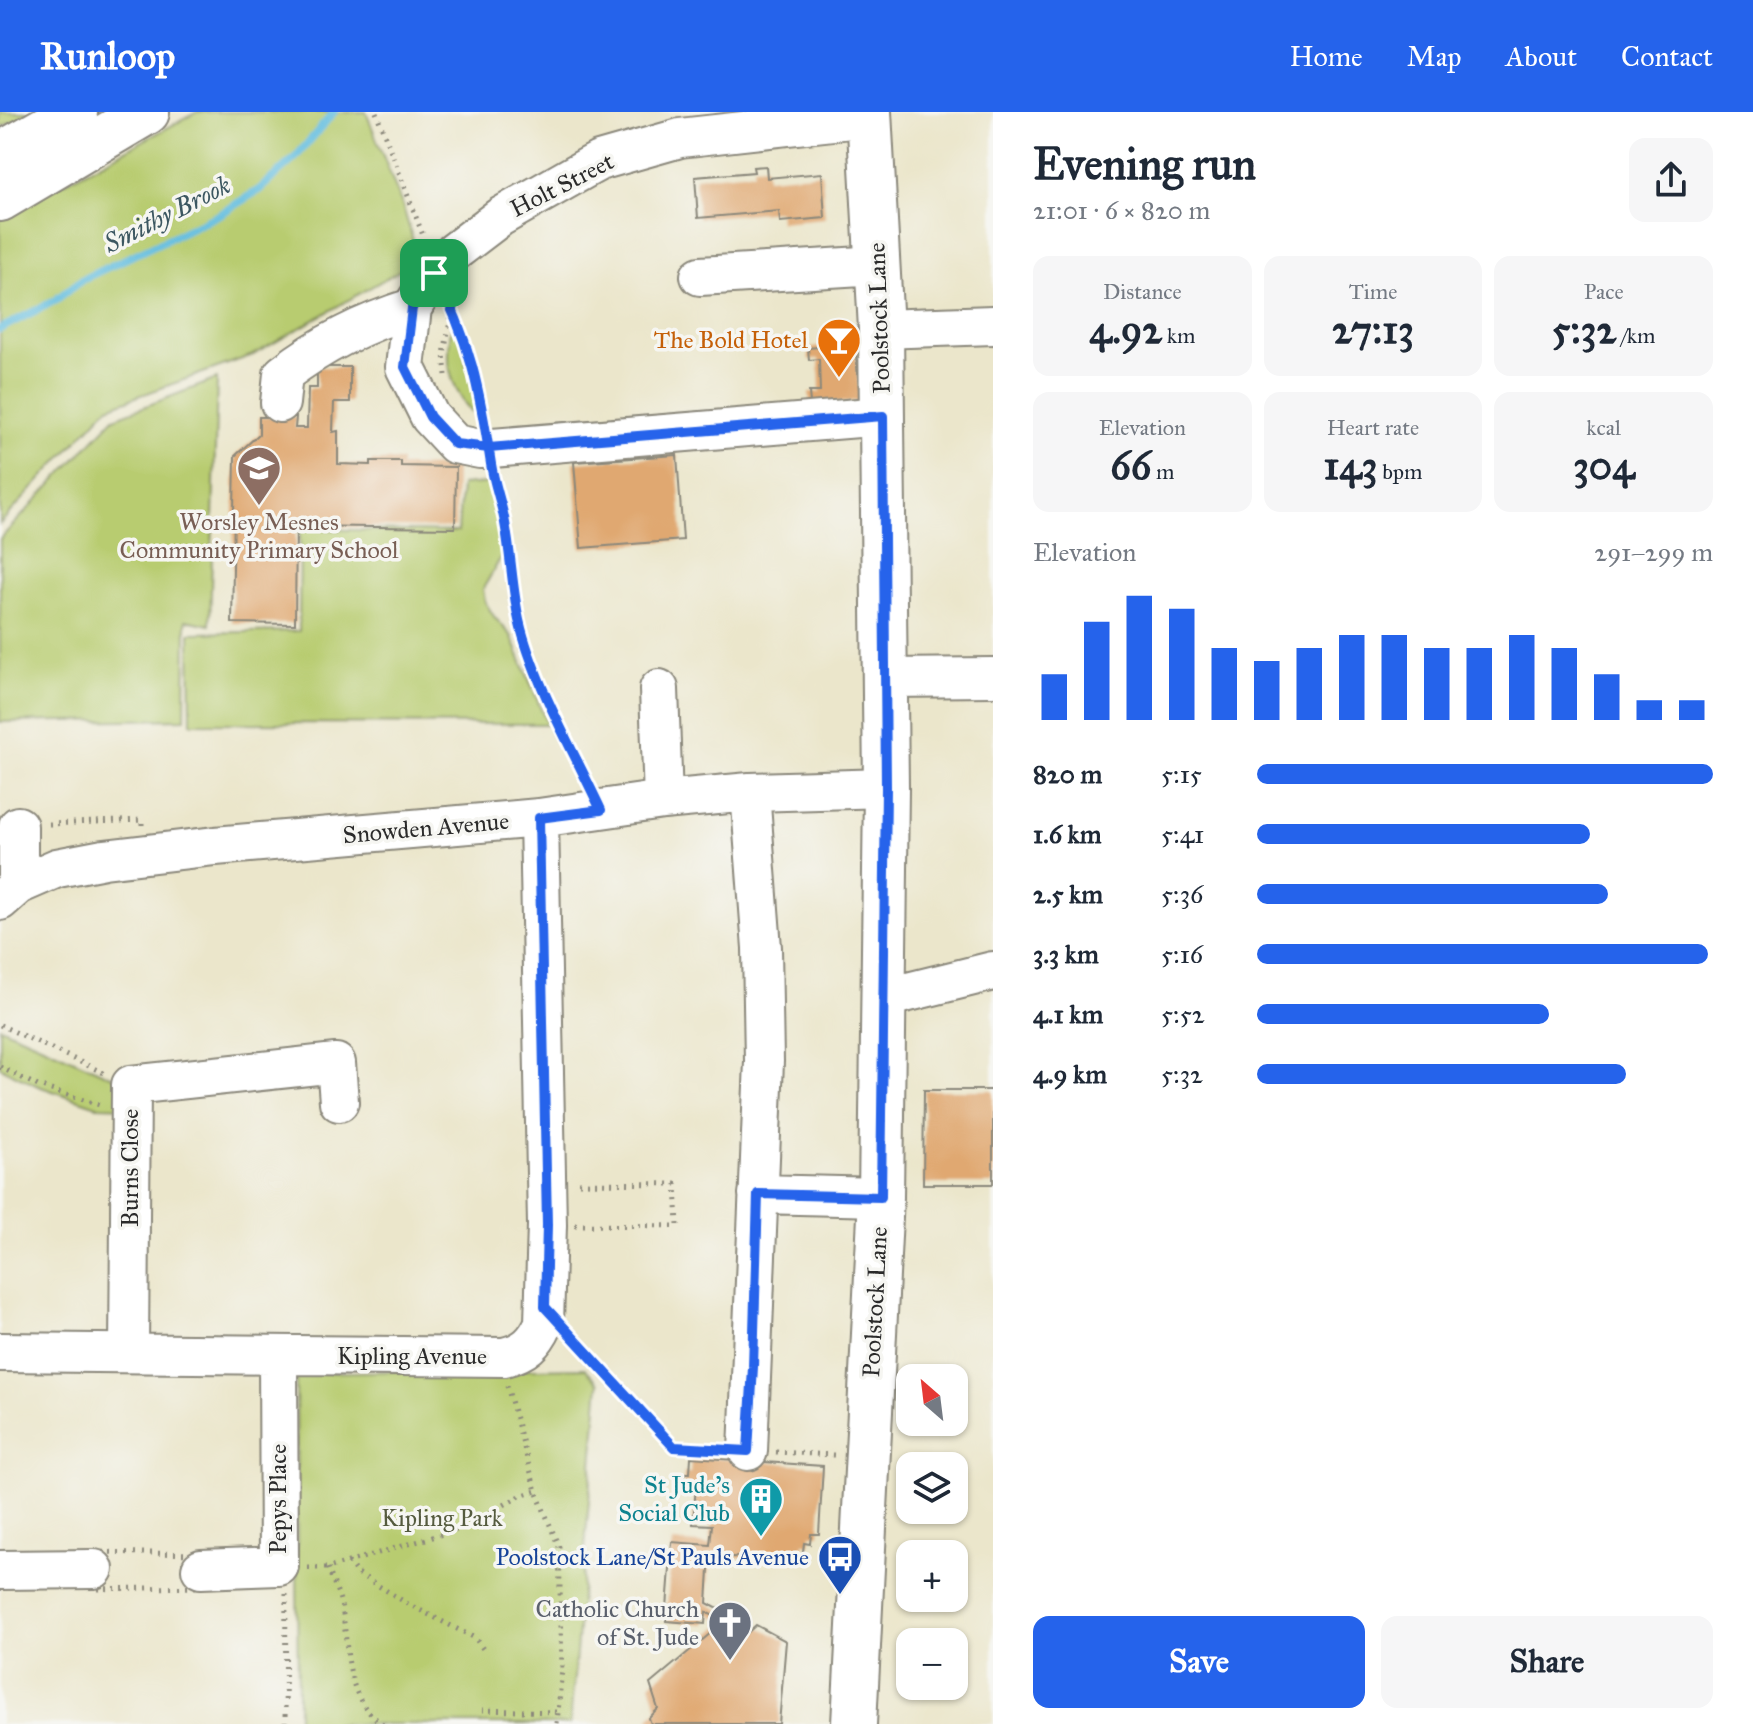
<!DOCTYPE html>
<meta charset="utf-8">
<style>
body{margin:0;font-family:"IM FELL Great Primer",serif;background:#f6f6f7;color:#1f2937;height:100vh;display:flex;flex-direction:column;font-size:30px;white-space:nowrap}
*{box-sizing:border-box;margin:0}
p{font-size:26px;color:#747a83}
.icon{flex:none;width:44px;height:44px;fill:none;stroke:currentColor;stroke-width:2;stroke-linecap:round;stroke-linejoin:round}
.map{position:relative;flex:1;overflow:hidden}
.drawer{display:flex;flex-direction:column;background:#fff;width:760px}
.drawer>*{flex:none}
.needle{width:52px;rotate:332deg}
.tools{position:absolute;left:896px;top:1252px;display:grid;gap:16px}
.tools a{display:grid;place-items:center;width:72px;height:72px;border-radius:16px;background:#fff;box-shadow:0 2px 6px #0004;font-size:40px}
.pin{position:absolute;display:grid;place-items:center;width:68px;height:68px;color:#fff;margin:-34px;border-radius:16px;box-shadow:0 4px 12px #0006}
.round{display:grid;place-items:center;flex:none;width:84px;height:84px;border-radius:16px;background:#f6f6f7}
.overview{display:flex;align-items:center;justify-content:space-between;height:136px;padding:0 40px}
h1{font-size:44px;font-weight:800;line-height:60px}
.figures{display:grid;grid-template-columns:repeat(3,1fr);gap:12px;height:136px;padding:8px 40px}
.figures div{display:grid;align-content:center;border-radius:16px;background:#f6f6f7;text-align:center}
.figures b{font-size:40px;font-weight:800}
.figures small{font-size:22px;font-weight:400}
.figures p{font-size:22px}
.chart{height:224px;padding:16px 40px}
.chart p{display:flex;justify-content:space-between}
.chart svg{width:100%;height:144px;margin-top:8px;stroke:#2563eb;stroke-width:6}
.cta{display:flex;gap:16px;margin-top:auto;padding:16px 40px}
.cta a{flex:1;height:92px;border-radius:16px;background:#2563eb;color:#fff;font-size:32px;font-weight:800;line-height:92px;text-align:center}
.cta a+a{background:#f6f6f7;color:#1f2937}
ul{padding:0 40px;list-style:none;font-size:26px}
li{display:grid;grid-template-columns:128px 96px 1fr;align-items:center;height:60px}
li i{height:20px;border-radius:10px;background:#2563eb}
header{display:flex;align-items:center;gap:48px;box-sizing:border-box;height:112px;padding:0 40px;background:#2563eb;color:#fff}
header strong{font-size:38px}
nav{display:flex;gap:44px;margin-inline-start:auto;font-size:28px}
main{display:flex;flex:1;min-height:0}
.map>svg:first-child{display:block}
.green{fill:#b8cc6f;stroke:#727c4d;stroke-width:2}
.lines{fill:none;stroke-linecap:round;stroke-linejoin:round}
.stream{stroke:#62bddf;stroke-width:8}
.building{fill:#e0a871}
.minor-casing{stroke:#8b887b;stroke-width:42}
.major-casing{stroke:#8b887b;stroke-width:48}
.highway-casing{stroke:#8b887b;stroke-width:48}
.path{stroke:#8b887b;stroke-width:5;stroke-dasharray:2 6;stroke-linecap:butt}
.minor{stroke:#fff;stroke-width:38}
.major{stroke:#fff;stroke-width:44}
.highway{stroke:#fff;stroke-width:44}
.route-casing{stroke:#fff;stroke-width:16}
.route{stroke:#2563eb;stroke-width:10}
.labels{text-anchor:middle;stroke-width:7;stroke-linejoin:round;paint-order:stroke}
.street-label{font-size:24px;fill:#2b2b2b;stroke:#f6f6f2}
.food-label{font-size:24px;fill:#c56008;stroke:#f6f6f2;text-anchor:end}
.education-label{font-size:24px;fill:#785e54;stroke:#f6f6f2}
.culture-label{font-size:24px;fill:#0d838f;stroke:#f6f6f2;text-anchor:end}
.park-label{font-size:24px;fill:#555b3f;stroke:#f6f6f2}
.transit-label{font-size:24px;fill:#164399;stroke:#f6f6f2;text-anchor:end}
.worship-label{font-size:24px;fill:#5b616d;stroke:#f6f6f2;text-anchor:end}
.water-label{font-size:26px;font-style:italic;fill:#3c5761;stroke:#f6f6f2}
</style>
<header>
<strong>Runloop</strong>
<nav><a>Home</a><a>Map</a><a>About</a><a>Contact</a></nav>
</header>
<main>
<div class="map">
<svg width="993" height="1612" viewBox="0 0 993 1612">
<rect width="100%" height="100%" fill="#f6f6f2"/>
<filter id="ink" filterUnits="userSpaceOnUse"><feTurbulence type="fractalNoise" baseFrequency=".0125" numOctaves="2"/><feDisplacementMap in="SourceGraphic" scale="16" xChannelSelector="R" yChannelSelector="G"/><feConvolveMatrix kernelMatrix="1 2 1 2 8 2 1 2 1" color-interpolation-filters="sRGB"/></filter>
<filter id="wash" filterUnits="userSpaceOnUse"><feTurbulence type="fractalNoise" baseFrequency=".006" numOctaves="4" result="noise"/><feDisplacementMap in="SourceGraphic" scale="32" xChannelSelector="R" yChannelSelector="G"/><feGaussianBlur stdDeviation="1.8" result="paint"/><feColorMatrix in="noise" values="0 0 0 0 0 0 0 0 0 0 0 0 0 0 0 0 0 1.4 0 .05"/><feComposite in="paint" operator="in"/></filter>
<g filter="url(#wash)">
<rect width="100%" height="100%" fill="#ebe6cb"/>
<path class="green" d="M0 0H34L0 16Z
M197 0H366L403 95 415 135 402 157 253 243 108 295 0 412V101L58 74Z
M452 210 461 228 478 299 471 300C446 268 446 248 452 210Z
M217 267 210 513 186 508 185 607 0 610V427L114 306Z
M492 371 504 440 483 477 485 490 495 506 511 523 547 612 191 611 190 521 299 519 300 417 458 420 461 373Z
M0 915 131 973 130 995 97 994 38 974 0 955Z
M585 1256 599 1271 570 1612H298L296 1261Z"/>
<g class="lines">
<path class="stream" d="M0 217 54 189 83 167 220 102 259 78 295 46 334 0"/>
</g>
<g id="blocks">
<path class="building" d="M766 54 767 66 822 61 825 106 780 110 779 99 698 106 695 65 754 60 753 55Z
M855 232 860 289 810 291 809 280H820L819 247 809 248 808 236Z
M317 255H350V290H334L333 320 338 319V352L371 353V349H401V354L456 355 455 416 296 414 295 512 232 511 235 344 259 322V305H296L295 316H307L308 276H317Z
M677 343 683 428 581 436 574 350Z
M924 978H993V1072H923Z
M691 1345 823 1354 819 1422H811L810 1432 804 1431 802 1450 719 1444 720 1441H710L707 1491 735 1506 731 1513 746 1522 756 1513 786 1529 779 1612H651L649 1606 658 1597 650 1572 724 1510 706 1500 705 1512 666 1509 672 1430 710 1433 712 1413 693 1412 696 1373 683 1372 684 1361H690Z"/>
</g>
</g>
<g filter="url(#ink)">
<use href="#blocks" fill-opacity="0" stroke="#8b887b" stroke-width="2"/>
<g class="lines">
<g class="minor-casing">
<path id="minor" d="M869 5 680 26 599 49 588 55 500 105 454 140 434 161 412 196 405 255 430 305 455 332 480 337 883 304
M700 164 878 153
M881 217 993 213
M280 291 283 262C323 231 364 211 412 196
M885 566 993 565
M659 577 663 688
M18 714V773
M0 789 18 773 57 756 104 747 215 734 539 706 663 688 750 680 886 676
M884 886 993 859
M758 1082 881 1085
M0 1240 504 1245C525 1240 535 1231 544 1211L547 1113 539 706
M129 1241 131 973 336 951 339 990
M748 1339 764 949 762 836 750 680
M201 1457 279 1454 278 1244
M0 1458 94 1457"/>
</g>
<g class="major-casing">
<path id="major" d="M854 1612 881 1085 886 676 881 217 869 0"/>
</g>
<g class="highway-casing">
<path id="highway" d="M0 43 75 0
M0 87 147 0"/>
</g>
<path class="path" d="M376 0 424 126
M450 190 463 220 485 307
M446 263 444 242 452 198
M494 365C512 411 508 463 520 511 535 567 564 618 588 670
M49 712 142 708V713
M0 913 104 961
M0 955 38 974 103 994
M575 1113 678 1114 676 1072 576 1071
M570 1222 674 1335 718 1337
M507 1274 536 1379 559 1435 562 1556 557 1612
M776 1340 834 1343
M94 1440 201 1442 200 1475 94 1477Z
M348 1450 356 1460 408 1492 475 1526 486 1541
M308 1456H328L463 1416 520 1384 536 1379
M328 1456C332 1468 338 1480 341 1492 350 1533 342 1586 383 1612
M482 1598 558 1600
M285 1612 286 1482"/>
<use href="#minor" class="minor"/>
<use href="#major" class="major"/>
<use href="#highway" class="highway"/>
</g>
</g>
<g class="lines" filter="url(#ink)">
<g class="route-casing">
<path id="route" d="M434 161C470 226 480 280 491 352 494 372 502 392 505 411 511 443 512 476 519 508 533 569 574 640 601 698L539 706 547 1113 545 1195 674 1335 748 1339 753 1255 758 1082 881 1085 886 676 883 304 489 336 455 332 430 305 405 255 412 196 434 161"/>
</g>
<use href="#route" class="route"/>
</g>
<defs>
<g id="bar-pin" transform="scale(2.3)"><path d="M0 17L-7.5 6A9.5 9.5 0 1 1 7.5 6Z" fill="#e8710a" stroke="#f6f6f2"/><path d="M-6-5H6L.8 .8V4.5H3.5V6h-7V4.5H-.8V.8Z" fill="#fff"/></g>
<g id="school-pin" transform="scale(2.3)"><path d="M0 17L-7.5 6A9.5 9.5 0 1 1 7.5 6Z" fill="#8d6e63" stroke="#f6f6f2"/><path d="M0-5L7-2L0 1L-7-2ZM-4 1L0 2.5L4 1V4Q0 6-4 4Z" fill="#fff"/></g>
<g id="building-pin" transform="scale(2.3)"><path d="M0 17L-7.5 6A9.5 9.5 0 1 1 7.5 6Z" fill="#0f9aa8" stroke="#f6f6f2"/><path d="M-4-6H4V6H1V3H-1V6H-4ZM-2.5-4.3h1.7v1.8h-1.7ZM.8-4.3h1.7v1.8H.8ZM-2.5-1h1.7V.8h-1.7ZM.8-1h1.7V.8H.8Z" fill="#fff"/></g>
<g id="bus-pin" transform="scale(2.3)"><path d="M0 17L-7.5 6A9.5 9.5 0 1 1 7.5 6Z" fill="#1a4fb4" stroke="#f6f6f2"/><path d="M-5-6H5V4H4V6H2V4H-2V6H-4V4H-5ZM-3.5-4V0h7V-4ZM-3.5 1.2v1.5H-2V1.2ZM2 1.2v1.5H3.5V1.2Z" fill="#fff"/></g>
<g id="church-pin" transform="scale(2.3)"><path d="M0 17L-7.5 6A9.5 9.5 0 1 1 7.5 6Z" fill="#6b7280" stroke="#f6f6f2"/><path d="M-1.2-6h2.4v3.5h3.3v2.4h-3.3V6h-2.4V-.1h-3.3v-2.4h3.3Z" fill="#fff"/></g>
</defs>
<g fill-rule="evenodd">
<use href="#bar-pin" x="839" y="228"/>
<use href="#school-pin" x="259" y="356"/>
<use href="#building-pin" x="761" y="1387"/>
<use href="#bus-pin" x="840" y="1445"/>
<use href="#church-pin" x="730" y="1511"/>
</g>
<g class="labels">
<g class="street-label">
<text transform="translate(562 73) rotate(-27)" y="8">Holt Street</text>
<text transform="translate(879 206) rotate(-92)" y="8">Poolstock Lane</text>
<text transform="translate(426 716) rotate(-5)" y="8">Snowden Avenue</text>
<text transform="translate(130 1056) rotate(-90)" y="8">Burns Close</text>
<text transform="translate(875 1190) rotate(-87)" y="8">Poolstock Lane</text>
<text x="412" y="1252">Kipling Avenue</text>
<text transform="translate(278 1387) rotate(-90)" y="8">Pepys Place</text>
</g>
<g class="food-label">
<text x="808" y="236">The Bold Hotel</text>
</g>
<g class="education-label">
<text x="259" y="418">Worsley Mesnes<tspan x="259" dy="28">Community Primary School</tspan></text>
</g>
<g class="culture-label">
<text x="730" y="1381">St Jude's<tspan x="730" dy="28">Social Club</tspan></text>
</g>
<g class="park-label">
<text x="442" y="1414">Kipling Park</text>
</g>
<g class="transit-label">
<text x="809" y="1453">Poolstock Lane/St Pauls Avenue</text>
</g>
<g class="worship-label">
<text x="699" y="1505">Catholic Church<tspan x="699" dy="28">of St. Jude</tspan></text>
</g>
<g class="water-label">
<text transform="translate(167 102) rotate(-27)" y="9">Smithy Brook</text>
</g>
</g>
</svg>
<div class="tools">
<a><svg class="needle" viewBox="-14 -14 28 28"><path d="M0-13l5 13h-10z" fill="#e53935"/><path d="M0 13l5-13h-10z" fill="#747a83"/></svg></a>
<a><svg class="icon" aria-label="layers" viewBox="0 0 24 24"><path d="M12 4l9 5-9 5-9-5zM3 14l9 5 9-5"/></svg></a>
<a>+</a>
<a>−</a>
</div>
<div class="pin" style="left:434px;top:161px;background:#1e9e55"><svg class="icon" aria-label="arrive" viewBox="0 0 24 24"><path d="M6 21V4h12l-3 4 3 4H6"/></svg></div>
</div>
<section class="drawer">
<div class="overview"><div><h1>Evening run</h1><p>21:01 · 6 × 820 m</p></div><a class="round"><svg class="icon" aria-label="share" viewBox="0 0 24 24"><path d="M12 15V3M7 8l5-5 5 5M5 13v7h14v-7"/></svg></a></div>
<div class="figures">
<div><p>Distance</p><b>4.92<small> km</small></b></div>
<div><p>Time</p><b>27:13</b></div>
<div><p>Pace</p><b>5:32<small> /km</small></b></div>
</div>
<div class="figures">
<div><p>Elevation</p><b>66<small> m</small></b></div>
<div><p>Heart rate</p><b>143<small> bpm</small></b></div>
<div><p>kcal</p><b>304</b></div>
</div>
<div class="chart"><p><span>Elevation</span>291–299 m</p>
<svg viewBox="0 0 160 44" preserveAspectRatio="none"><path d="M5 44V30M15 44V14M25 44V6M35 44V10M45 44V22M55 44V26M65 44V22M75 44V18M85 44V18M95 44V22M105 44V22M115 44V18M125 44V22M135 44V30M145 44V38M155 44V38"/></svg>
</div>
<ul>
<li><b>820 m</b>5:15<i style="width:100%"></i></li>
<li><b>1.6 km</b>5:41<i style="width:73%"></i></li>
<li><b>2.5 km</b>5:36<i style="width:77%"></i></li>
<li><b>3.3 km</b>5:16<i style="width:99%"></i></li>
<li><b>4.1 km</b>5:52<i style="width:64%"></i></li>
<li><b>4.9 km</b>5:32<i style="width:81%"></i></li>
</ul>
<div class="cta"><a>Save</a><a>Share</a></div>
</section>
</main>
